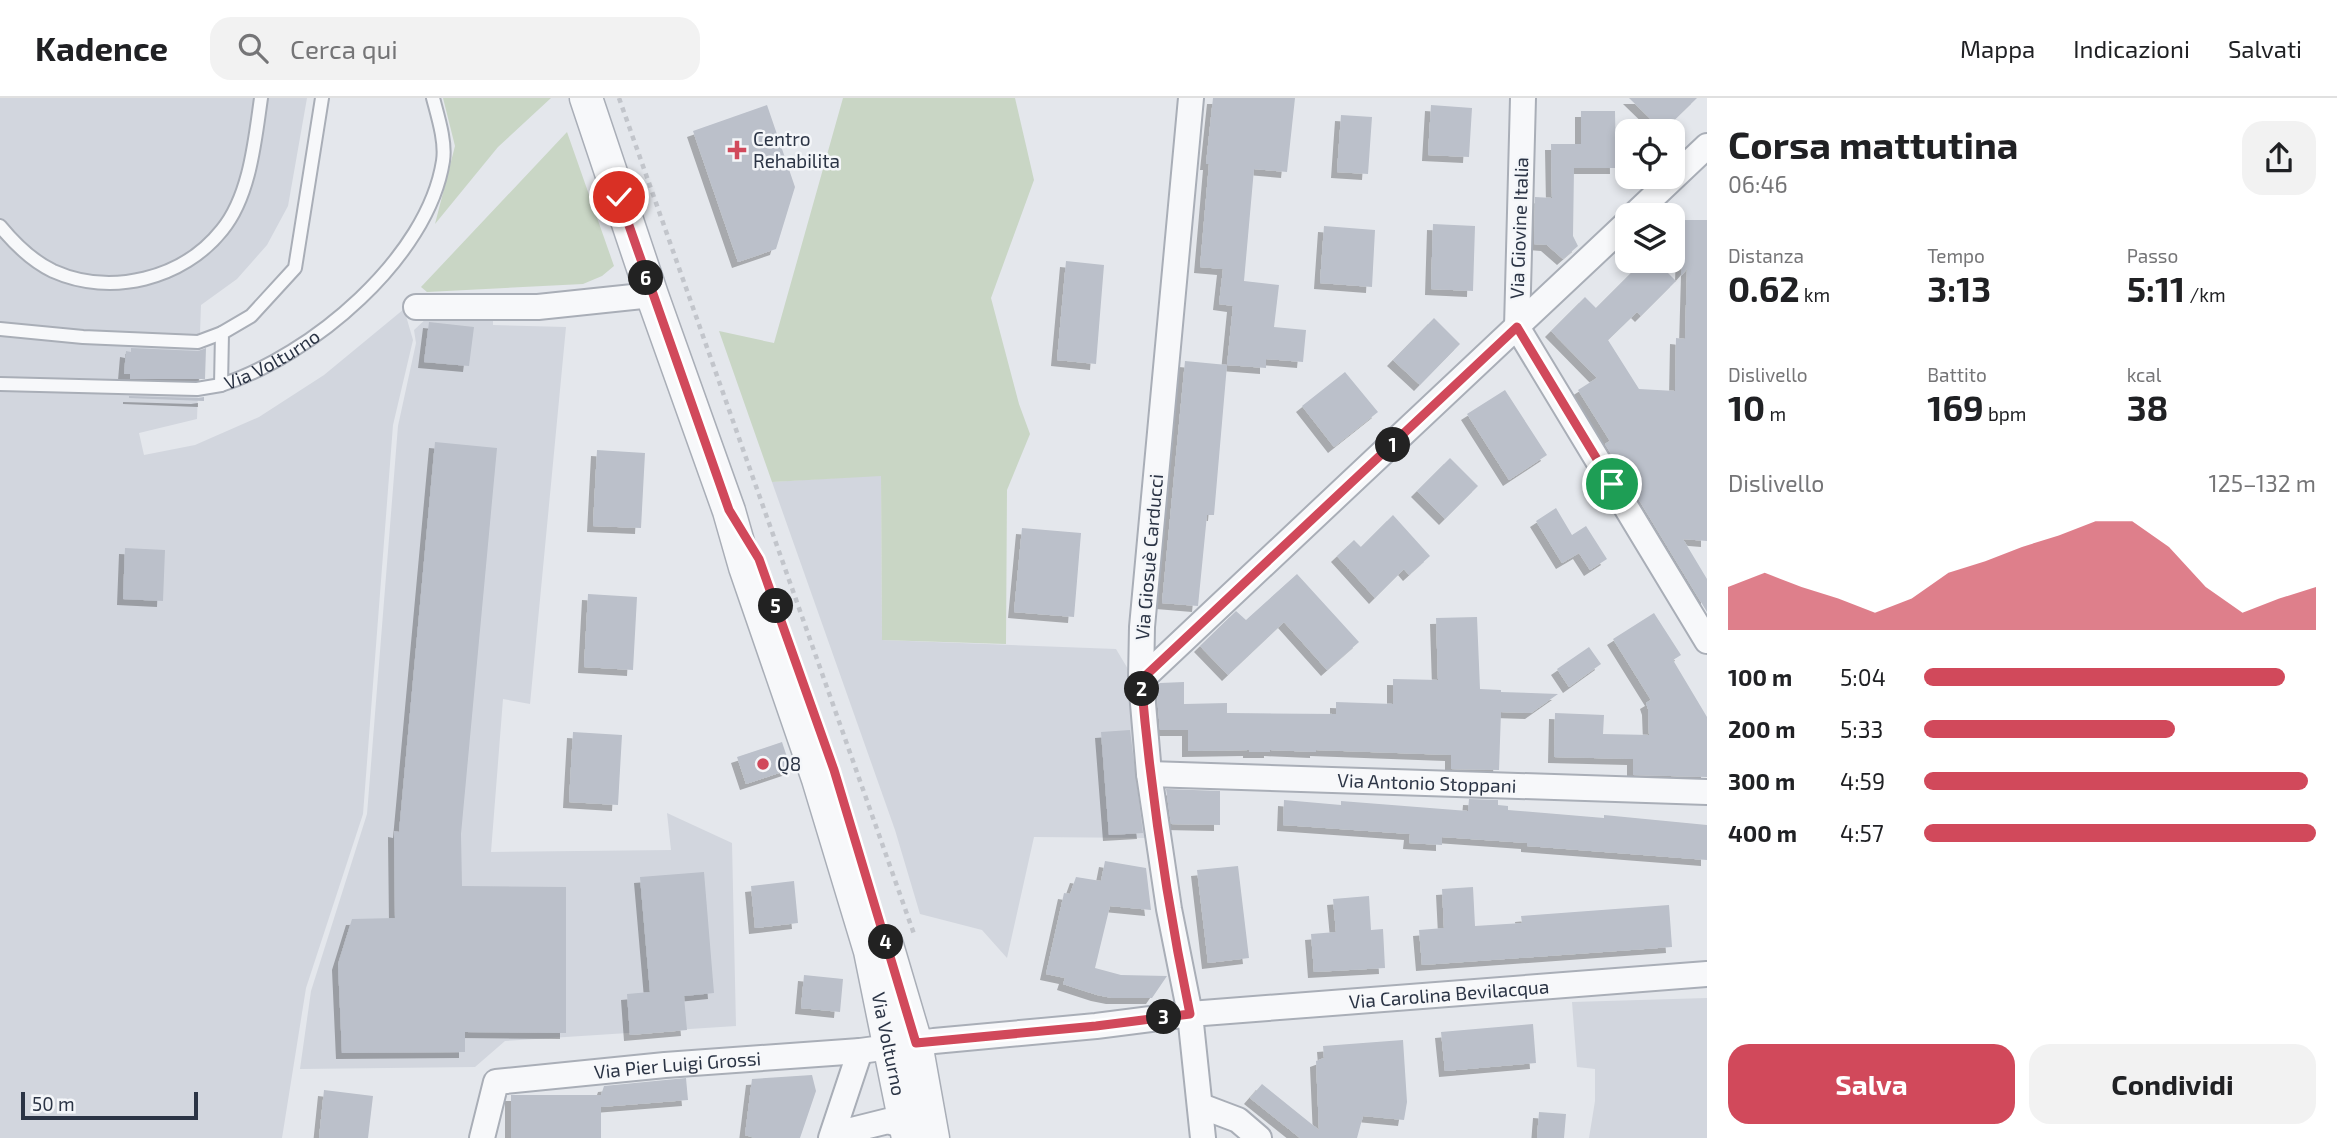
<!DOCTYPE html>
<html lang="it">
<meta charset="utf-8">
<style>
body{margin:0;font-family:"Exo 2",sans-serif;background:#f2f2f2;color:#202124;height:100vh;display:flex;flex-direction:column;font-size:26px;white-space:nowrap}
*{box-sizing:border-box;margin:0}
p{font-size:23px;color:#757577}
.icon{flex:none;width:38px;height:38px;fill:none;stroke:currentColor;stroke-width:2;stroke-linecap:round;stroke-linejoin:round}
.map{position:relative;flex:1;overflow:hidden}
.panel{display:flex;flex-direction:column;background:#fff;width:630px}
.panel>*{flex:none}
.tools{position:absolute;left:1615px;top:21px;display:grid;gap:14px}
.tools a{display:grid;place-items:center;width:70px;height:70px;border-radius:14px;background:#fff;box-shadow:0 4px 10px #0003;font-size:35px}
.scale{position:absolute;left:21px;bottom:18px;width:177px;box-sizing:border-box;padding-left:7px;border:4px solid #2b3445;border-top:0;font-size:19px;line-height:24px;white-space:nowrap;color:#2b3445;-webkit-text-stroke:5px #f4f6f9;paint-order:stroke}
.pin{position:absolute;display:grid;place-items:center;width:60px;height:60px;color:#fff;margin:-30px;border:4px solid #fff;border-radius:50%;box-shadow:0 2px 7px #0007}
.km{position:absolute;width:35px;height:35px;margin:-18px;border-radius:50%;background:#222;color:#fff;font-size:19px;line-height:35px;text-align:center}
.round{display:grid;place-items:center;flex:none;width:74px;height:74px;border-radius:21px;background:#f2f2f2}
.headline{display:flex;align-items:center;justify-content:space-between;height:119px;padding:0 21px}
h1{font-size:38px;font-weight:700;line-height:52px}
.stats{display:grid;grid-template-columns:repeat(3,1fr);gap:10px;height:119px;padding:7px 21px}
.stats div{display:grid;align-content:center}
.stats b{font-size:35px;font-weight:700}
.stats small{font-size:19px;font-weight:400}
.stats p{font-size:19px}
.chart{height:196px;padding:14px 21px}
.chart p{display:flex;justify-content:space-between}
.chart svg{width:100%;height:126px;margin-top:7px;fill:#d1495b;opacity:.7}
.primary-button{display:flex;gap:14px;margin-top:auto;padding:14px 21px}
.primary-button a{flex:1;height:80px;border-radius:21px;background:#d1495b;color:#fff;font-size:28px;font-weight:700;line-height:80px;text-align:center}
.primary-button a+a{background:#f2f2f2;color:#202124}
ul{padding:0 21px;list-style:none;font-size:23px}
li{display:grid;grid-template-columns:112px 84px 1fr;align-items:center;height:52px}
li i{height:18px;border-radius:9px;background:#d1495b}
header{display:flex;align-items:center;gap:42px;box-sizing:border-box;height:98px;padding:0 35px;background:#fff;border-bottom:2px solid #e0e0e0}
header strong{font-size:33px}
nav{display:flex;gap:38px;margin-inline-start:auto;font-size:24px}
.search{width:490px;height:63px;background:#f2f2f2;display:flex;align-items:center;gap:18px;box-sizing:border-box;padding:0 24px;border-radius:21px;color:#757577;font-size:26px}
main{display:flex;flex:1;min-height:0}
.map>svg:first-child{display:block}
.built{fill:#d2d6de}
.green{fill:#c9d6c5}
.building{fill:#bbc0ca;filter:url(#shadow)}
.lines{fill:none;stroke-linecap:round;stroke-linejoin:round}
.service-casing{stroke:#a9aeb7;stroke-width:16}
.minor-casing{stroke:#a9aeb7;stroke-width:28}
.tertiary-casing{stroke:#a9aeb7;stroke-width:35}
.path{stroke:#c2c5cb;stroke-width:4.5;stroke-dasharray:5 5;stroke-linecap:butt}
.service{stroke:#f7f8fa;stroke-width:12}
.minor{stroke:#f7f8fa;stroke-width:24}
.tertiary{stroke:#f7f8fa;stroke-width:32}
.route-casing{stroke:#fff;stroke-width:14}
.route{stroke:#d1495b;stroke-width:9}
.poi-dot{fill:#d1495b;stroke:#f4f6f9;stroke-width:2.5}
.labels{text-anchor:middle;stroke-width:5;stroke-linejoin:round;paint-order:stroke}
.poi-label{font-size:19px;fill:#2b3445;stroke:#f4f6f9;text-anchor:start}
.street-label{font-size:19px;fill:#2b3445;stroke:#f4f6f9}
</style>
<header>
<strong>Kadence</strong>
<div class="search"><svg class="icon" aria-label="search" viewBox="0 0 24 24"><circle cx="10" cy="10" r="6"/><path d="M15 15l6 6"/></svg>Cerca qui</div>
<nav><a>Mappa</a><a>Indicazioni</a><a>Salvati</a></nav>
</header>
<main>
<div class="map">
<svg width="1707" height="1040" viewBox="0 0 1707 1040">
<defs>
<filter id="shadow"><feDropShadow dx="-6" dy="6" stdDeviation="0" flood-color="#0004"/></filter>
</defs>
<rect width="100%" height="100%" fill="#e4e7ec"/>
<path class="built" d="M0 0H307L288 108 267 147 237 181 201 207 197 321 139 335 144 357 195 347 259 319 324 277 404 211 413 242 393 327 363 716 306 890 282 1040H0Z
M493 219V227L566 229 530 606 503 601 491 754 671 752 667 715 732 745 736 928 505 943 475 969 300 971 311 893 367 716 398 328 416 245 414 232 427 220Z
M881 377 882 542 1116 551 1128 571 1137 595 1150 740 1034 739 1007 860 982 832 920 816 895 732 772 384Z
M1707 900V1040H1589L1595 1003V971L1577 969 1572 904Z"/>
<path class="green" d="M443 0H551L498 49 435 126 455 48Z
M843 0H1015L1034 82 991 200 1019 306 1030 336 1007 392 1006 546 882 542 881 378 772 384 719 233 774 245Z
M567 34 614 168 602 178 583 186 427 194 421 189Z"/>
<path class="building" d="M1213 0H1295L1287 74 1254 71 1244 183 1279 187 1274 229 1306 232 1303 264 1266 261V270L1227 267 1233 208 1219 206 1223 171 1200 169 1209 66H1206Z
M1629 0H1697L1663 33Z
M767 7 795 89 776 151 738 164 693 33Z
M1431 7 1472 10 1469 59 1428 57Z
M1581 13H1615L1616 70H1574L1573 138 1578 148 1563 161 1547 147 1534 146 1535 99 1552 100 1551 46H1581Z
M1341 17 1372 19 1368 76 1337 74Z
M1683 122H1707V443L1683 441 1707 481V514L1605 346 1610 343 1578 292 1597 280 1551 233 1585 199 1596 210 1643 163H1656L1676 183 1641 218 1637 214 1608 242 1639 291 1675 293 1676 240 1685 241 1687 171 1681 178Z
M1433 126 1475 128 1473 193 1431 191Z
M1324 128 1375 132 1372 189 1320 185Z
M1066 163 1104 167 1096 266 1057 262Z
M1434 220 1460 246 1420 287 1393 262Z
M429 224 474 229 469 268 424 264Z
M131 250 198 253 206 250 205 281H130V276H124L126 253 131 254Z
M1185 263 1227 267 1214 417H1207L1198 508 1162 505Z
M1345 274 1378 314 1334 349 1302 308Z
M1505 292 1547 357 1509 382 1467 316Z
M129 298 197 300 204 299V303L129 300Z
M435 344 497 350 461 736 462 788 566 789V935L465 934V954L342 955 338 866 352 821 395 820 394 733 399 734Z
M597 352 645 355 641 430 593 428Z
M1450 360 1478 388 1445 421 1417 393Z
M1556 410 1572 437 1586 428 1607 461 1590 472 1579 455 1562 465 1536 423Z
M1393 417 1430 458 1409 477 1404 471 1375 500 1337 458 1354 442 1361 449Z
M1022 430 1081 435 1074 519 1014 514Z
M125 450 165 452 163 503 123 501Z
M1297 476 1359 544 1327 572 1284 524 1228 577 1200 548 1236 513 1246 522Z
M588 496 637 499 633 572 584 569Z
M1654 515 1681 557 1673 562 1707 619V679L1633 677V661L1554 659 1555 615 1604 617 1603 636 1649 637 1648 611 1646 605 1651 602 1613 541Z
M1477 519 1480 591 1501 592V594L1558 596 1531 615 1501 614 1499 672 1451 671V657L1316 652V654L1270 652V654H1249V652L1188 653V632H1160L1156 588 1160 585 1184 584V606L1227 605V615L1336 616V604L1393 606V581L1438 582 1436 520Z
M1589 549 1601 566 1569 589 1557 571Z
M1130 632 1143 735 1109 737 1101 634Z
M573 634 622 637 618 707 569 704Z
M782 644 791 671 746 686 737 659Z
M1166 691 1220 693V727L1171 726Z
M1469 701 1498 702V707L1508 708V712L1604 720V717L1707 727V762L1527 748V745L1442 739V747L1409 745 1410 736 1283 727 1284 702 1341 707V703L1468 713Z
M1105 763 1146 770 1151 812 1110 808 1095 870 1121 877 1167 878 1152 900H1112L1097 897 1063 886 1065 880 1046 876 1064 795 1070 796 1076 779 1101 783Z
M1238 768 1249 860 1208 865 1197 772Z
M704 774 714 895 684 898 687 932 630 937 627 896 650 894 640 779Z
M794 783 798 825 755 830 751 788Z
M1473 789 1475 828 1522 825 1521 818 1669 807 1672 849 1422 867 1419 832 1444 830 1442 791Z
M1369 798 1371 832 1383 831 1385 870 1314 874 1311 836 1336 834 1333 801Z
M804 877 843 881 840 914 801 910Z
M1533 926 1536 965 1445 973 1441 934Z
M1403 942 1407 1004 1404 1022 1363 1018 1357 1040H1300L1250 1000 1262 986 1319 1032 1316 963 1324 960 1323 948Z
M812 977 816 993 800 1040H755L745 1037 752 981Z
M686 980 688 1002 601 1009V1040H511V997H601L604 988Z
M324 992 373 998 368 1040H319Z
M1539 1014 1566 1016 1564 1040H1537Z"/>
<g class="lines">
<g class="service-casing">
<g id="service">
<path id="s1" d="M322 0 295 170 251 218 222 235 221 287C311 258 428 160 443 63 446 44 438 19 433 0"/>
<path d="M0 128C14 145 32 163 53 173 111 199 183 181 222 132 250 98 255 42 261 0"/>
<path d="M0 231 83 239 198 244 222 235"/>
<path d="M0 286 197 291 221 287"/>
</g>
</g>
<g class="minor-casing">
<g id="minor">
<path d="M1191 0 1142 529 1141 582 1149 676 1169 811 1190 916 1203 1040"/>
<path d="M1523 0 1517 229 1707 543"/>
<path d="M1634 117 1707 48"/>
<path d="M416 209H538L652 197"/>
<path d="M1141 582 1628 124"/>
<path id="s2" d="M1149 676 1707 694"/>
<path d="M1201 1008 1238 1022 1259 1040"/>
<path id="s3" d="M482 1040 496 984 665 967 860 953 934 943 1096 928 1190 916 1707 876"/>
<path d="M831 1040 860 953"/>
<path d="M837 1040 852 1032 888 1023 907 1029"/>
</g>
</g>
<g class="tertiary-casing">
<g id="tertiary">
<path id="s4" d="M586 0 652 197 729 413 745 469 818 681 870 853 908 1040"/>
<path d="M887 847 916 945 933 1040"/>
</g>
</g>
<path class="path" d="M619 0 914 836"/>
<use href="#service" class="service"/>
<use href="#minor" class="minor"/>
<use href="#tertiary" class="tertiary"/>
</g>
<g class="lines">
<g class="route-casing">
<path id="route" d="M619 99 729 412 759 461 834 672 916 945 1096 928 1190 916C1167 805 1151 695 1141 582L1517 229 1612 386"/>
</g>
<use href="#route" class="route"/>
</g>
<g class="poi-dot">
<path d="M733.5 41.5h7v7h7v7h-7v7h-7v-7h-7v-7h7z"/>
<circle cx="763" cy="666" r="7"/>
</g>
<g class="labels">
<g class="poi-label">
<text x="753" y="48">Centro<tspan x="753" dy="22">Rehabilita</tspan></text>
<text x="777" y="673">Q8</text>
</g>
<g class="street-label">
<text transform="translate(1519 130) rotate(-88)" y="7">Via Giovine Italia</text>
<text dy="7" stroke="none"><textPath href="#s1" startOffset="380">Via Volturno</textPath></text>
<text transform="translate(1149 459) rotate(-85)" y="7">Via Giosuè Carducci</text>
<text dy="7" stroke="none"><textPath href="#s2" startOffset="278">Via Antonio Stoppani</textPath></text>
<text dy="7" stroke="none"><textPath href="#s3" startOffset="1015">Via Carolina Bevilacqua</textPath></text>
<text dy="7" stroke="none"><textPath href="#s4" startOffset="994">Via Volturno</textPath></text>
<text dy="7" stroke="none"><textPath href="#s3" startOffset="240">Via Pier Luigi Grossi</textPath></text>
</g>
</g>
</svg>
<div class="tools">
<a><svg class="icon" aria-label="locate" viewBox="0 0 24 24"><circle cx="12" cy="12" r="6"/><path d="M12 2v4M12 18v4M2 12h4M18 12h4"/></svg></a>
<a><svg class="icon" aria-label="layers" viewBox="0 0 24 24"><path d="M12 4l9 5-9 5-9-5zM3 14l9 5 9-5"/></svg></a>
</div>
<div class="scale">50 m</div>
<div class="pin" style="left:1612px;top:386px;background:#1e9e55"><svg class="icon" aria-label="arrive" viewBox="0 0 24 24"><path d="M6 21V4h12l-3 4 3 4H6"/></svg></div>
<div class="pin" style="left:619px;top:99px;background:#d93025"><svg class="icon" aria-label="check" viewBox="0 0 24 24"><path d="M5 12l5 5 9-10"/></svg></div>
<b class="km" style="left:1393px;top:347px">1</b>
<b class="km" style="left:1142px;top:591px">2</b>
<b class="km" style="left:1164px;top:919px">3</b>
<b class="km" style="left:886px;top:844px">4</b>
<b class="km" style="left:776px;top:508px">5</b>
<b class="km" style="left:646px;top:180px">6</b>
</div>
<section class="panel">
<div class="headline"><div><h1>Corsa mattutina</h1><p>06:46</p></div><a class="round"><svg class="icon" aria-label="share" viewBox="0 0 24 24"><path d="M12 15V3M7 8l5-5 5 5M5 13v7h14v-7"/></svg></a></div>
<div class="stats">
<div><p>Distanza</p><b>0.62<small> km</small></b></div>
<div><p>Tempo</p><b>3:13</b></div>
<div><p>Passo</p><b>5:11<small> /km</small></b></div>
</div>
<div class="stats">
<div><p>Dislivello</p><b>10<small> m</small></b></div>
<div><p>Battito</p><b>169<small> bpm</small></b></div>
<div><p>kcal</p><b>38</b></div>
</div>
<div class="chart"><p><span>Dislivello</span>125–132 m</p>
<svg viewBox="0 0 160 44" preserveAspectRatio="none"><path d="M0 44V29L10 24L20 29L30 33L40 38L50 33L60 24L70 20L80 15L90 11L100 6L110 6L120 15L130 29L140 38L150 33L160 29V44z"/></svg>
</div>
<ul>
<li><b>100 m</b>5:04<i style="width:92%"></i></li>
<li><b>200 m</b>5:33<i style="width:64%"></i></li>
<li><b>300 m</b>4:59<i style="width:98%"></i></li>
<li><b>400 m</b>4:57<i style="width:100%"></i></li>
</ul>
<div class="primary-button"><a>Salva</a><a>Condividi</a></div>
</section>
</main>
